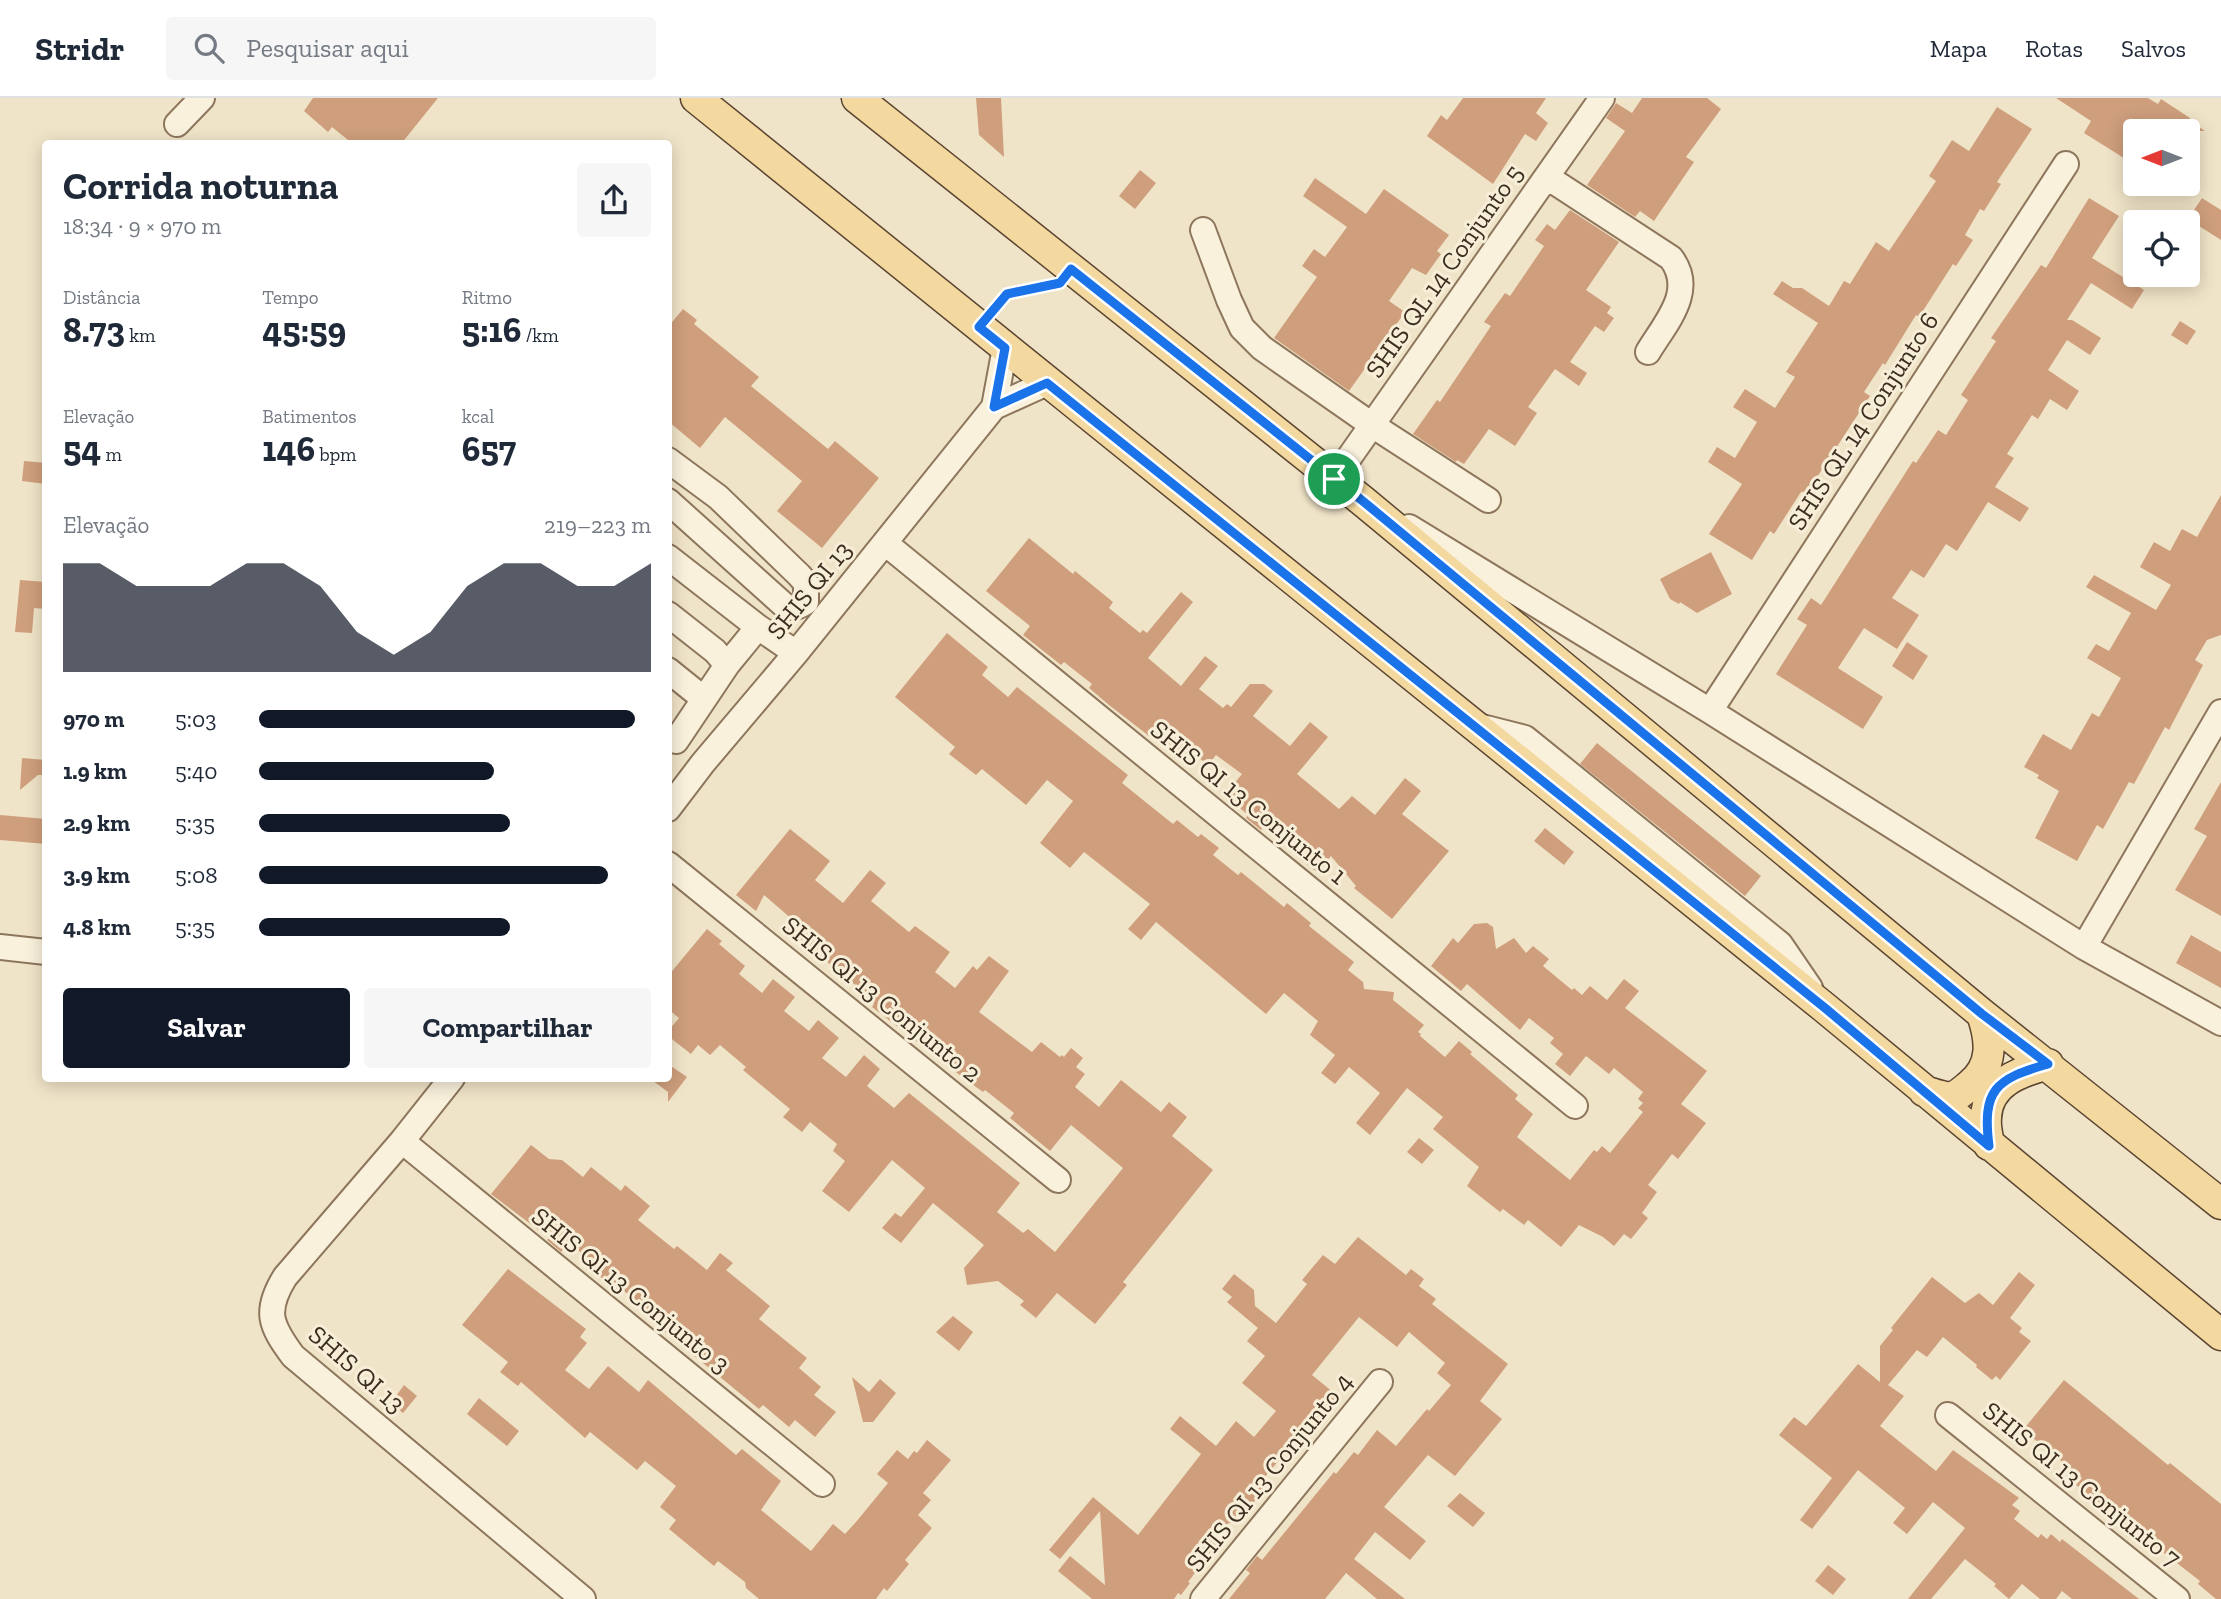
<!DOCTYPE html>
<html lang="pt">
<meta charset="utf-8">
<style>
body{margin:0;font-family:"Zilla Slab",serif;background:#f6f6f7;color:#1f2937;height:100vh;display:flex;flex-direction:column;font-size:26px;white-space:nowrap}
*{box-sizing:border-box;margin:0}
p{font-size:23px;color:#747a83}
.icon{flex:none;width:38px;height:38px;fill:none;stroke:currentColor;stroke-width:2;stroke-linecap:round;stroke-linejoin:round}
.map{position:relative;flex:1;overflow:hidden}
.drawer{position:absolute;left:42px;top:42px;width:630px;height:942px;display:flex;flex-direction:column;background:#fff;border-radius:7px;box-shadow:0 4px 18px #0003}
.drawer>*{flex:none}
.needle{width:46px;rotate:270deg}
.fabs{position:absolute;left:2123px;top:21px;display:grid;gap:14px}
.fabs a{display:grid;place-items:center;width:77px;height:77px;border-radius:7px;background:#fff;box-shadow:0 4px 18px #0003;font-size:35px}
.pin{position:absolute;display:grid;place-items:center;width:60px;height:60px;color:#fff;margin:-30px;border:4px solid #fff;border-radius:50%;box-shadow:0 2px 7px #0007}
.round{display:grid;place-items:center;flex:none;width:74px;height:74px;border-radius:7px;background:#f6f6f7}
.summary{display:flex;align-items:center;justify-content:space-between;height:119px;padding:0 21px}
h1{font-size:38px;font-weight:800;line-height:52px}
.figures{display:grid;grid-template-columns:repeat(3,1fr);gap:10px;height:119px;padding:7px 21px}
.figures div{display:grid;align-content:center}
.figures b{font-size:35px;font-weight:800}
.figures small{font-size:19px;font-weight:400}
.figures p{font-size:19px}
.chart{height:196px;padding:14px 21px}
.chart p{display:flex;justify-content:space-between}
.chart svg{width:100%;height:126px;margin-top:7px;fill:#111827;opacity:.7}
.button{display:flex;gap:14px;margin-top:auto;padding:14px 21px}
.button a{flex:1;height:80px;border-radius:7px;background:#111827;color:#fff;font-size:28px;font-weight:800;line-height:80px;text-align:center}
.button a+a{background:#f6f6f7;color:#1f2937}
ul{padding:0 21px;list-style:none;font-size:23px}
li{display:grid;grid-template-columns:112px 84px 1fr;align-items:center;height:52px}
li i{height:18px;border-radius:9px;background:#111827}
header{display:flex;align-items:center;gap:42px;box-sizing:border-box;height:98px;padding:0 35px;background:#fff;border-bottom:2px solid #e0e1e3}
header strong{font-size:33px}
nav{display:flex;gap:38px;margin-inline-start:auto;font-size:24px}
.search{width:490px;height:63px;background:#f6f6f7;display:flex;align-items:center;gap:18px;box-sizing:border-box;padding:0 24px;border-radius:7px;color:#747a83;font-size:26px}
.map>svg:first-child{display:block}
.building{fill:#cf9f7d}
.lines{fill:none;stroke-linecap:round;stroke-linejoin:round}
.minor-casing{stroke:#8d765c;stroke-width:28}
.major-casing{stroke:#5b4430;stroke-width:33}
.path{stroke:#8d765c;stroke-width:3.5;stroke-dasharray:5 3.5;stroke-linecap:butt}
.minor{stroke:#faf1dc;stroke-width:24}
.major{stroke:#f3d9a0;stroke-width:30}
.route-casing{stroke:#fff;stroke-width:14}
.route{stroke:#1a73e8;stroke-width:9}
.labels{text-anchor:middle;stroke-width:6;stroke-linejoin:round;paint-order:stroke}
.street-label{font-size:26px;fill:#3d2e20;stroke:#f7eed8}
</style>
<header>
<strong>Stridr</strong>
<div class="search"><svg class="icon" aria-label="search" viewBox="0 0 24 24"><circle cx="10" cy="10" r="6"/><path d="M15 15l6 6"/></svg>Pesquisar aqui</div>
<nav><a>Mapa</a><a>Rotas</a><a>Salvos</a></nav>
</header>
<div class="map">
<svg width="2221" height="1501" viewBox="0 0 2221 1501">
<rect width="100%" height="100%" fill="#f0e4c8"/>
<path class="building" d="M313 0H438L401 46H353L332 29 328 34 304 13Z
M976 0H1001L1004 59 979 37Z
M1463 0H1546L1536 15 1548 25 1536 43 1525 36 1493 86 1427 38 1441 17 1447 22Z
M1642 0H1707L1721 11 1686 59 1694 64 1654 123 1640 113 1635 119 1587 87 1625 33 1606 20 1616 5 1632 15Z
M2056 0H2148L2158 6 2161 1 2190 20 2189 22 2205 33H2135V67L2084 35 2091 23Z
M1997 9 2032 31 1997 84 2001 86 1984 113 1980 111 1965 137 1973 142 1956 168 1953 166 1919 219 1916 217 1885 267 1883 265 1864 294 1870 298 1808 393 1801 394 1774 436 1770 433 1752 462 1709 436 1742 386 1708 364 1717 349 1735 360 1757 324 1733 309 1745 291 1775 310 1795 279 1786 274 1818 225 1773 196 1782 183 1793 190H1802L1829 208 1844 183 1850 186 1876 144 1889 153 1936 83 1929 78 1952 42 1969 53Z
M1140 72 1156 85 1135 111 1119 98Z
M1315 80 1366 116 1384 91 1449 137 1437 153 1441 156 1426 177 1412 170 1389 203 1405 214 1349 293 1274 240 1317 179 1302 168 1314 151 1325 159 1347 129 1303 98Z
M2089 100 2119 118 2092 160 2144 192 2132 211 2091 185 2067 222H2072L2101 240 2090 257 2067 242 2048 272 2079 293 2067 312 2050 301 2038 321 2032 317 2007 356 2014 360 1995 389 2029 410 2020 424 1988 404 1957 453 1946 446 1924 480 1911 472 1892 500 1919 517 1897 551 1864 530 1838 570 1883 599 1863 631 1776 576 1807 527 1797 521 1811 500 1821 507 1913 363 1916 365 1938 332 1946 337 1968 302 1961 297 1996 243 1991 240 2041 167 2046 170Z
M2202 100 2221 112V142L2188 121Z
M1570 112 1619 144 1586 192 1611 209 1607 215 1614 220 1604 234 1595 228 1570 264 1587 275 1579 288 1555 271 1528 309 1537 315 1515 348 1489 331 1464 366 1457 362 1456 364 1413 336 1437 302 1440 304 1491 228 1484 224 1505 195 1510 198 1544 148 1535 142 1547 126 1555 132Z
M683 211 697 222 694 226 759 279 751 288 828 351 835 343 879 380 822 450 777 413 802 383 725 319 700 350 668 323V229Z
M2180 223 2196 233 2187 247 2171 237Z
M24 363 46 365V386L22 383Z
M2221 397V537L2207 542 2195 562 2203 567 2169 632 2165 629 2134 686 2129 684 2103 731 2097 727 2077 763 2035 740 2059 693 2037 680 2039 677 2024 669 2043 636 2071 652 2092 615 2099 619 2121 580 2087 560 2096 546 2109 553 2131 515 2086 489 2094 477 2156 512 2171 487 2140 469 2154 444 2170 453 2182 431 2197 439Z
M1029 440 1073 476 1075 473 1113 504 1109 510 1140 535 1143 532 1147 535 1181 494 1193 504 1148 560 1181 588 1205 558 1218 568 1199 591 1223 610 1227 606 1231 609 1250 586H1264L1273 593 1253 618 1290 648 1310 624 1328 639 1297 676 1339 711 1352 698 1375 717 1405 680 1421 693 1402 716 1449 753 1392 821 1354 790 1356 788 1331 758 1317 774 1299 760 1305 753 1268 723 1261 732 1246 720 1248 717 1225 697 1242 676 1216 657 1208 667 1193 655 1187 663 1160 640 1158 643 1150 636 1149 638 1109 607 1089 590 1092 586 1064 564 1061 567 1023 537 1030 528 986 493Z
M1711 454 1732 496 1697 515 1680 504 1679 506 1670 501 1660 481Z
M20 482 46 484V511L34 510 32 535 15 534Z
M947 535 988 569 982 577 1008 599 1017 589 1128 677 1122 685 1153 710 1173 726 1177 722 1198 739 1201 736 1219 750 1213 757 1238 777 1241 774 1284 809 1287 805 1311 825 1309 828 1354 864 1348 872 1363 884 1364 891 1394 894 1393 902 1424 927 1418 934 1421 936 1420 938 1445 959 1459 943 1472 954 1470 956 1518 997 1515 1001 1533 1016 1517 1039 1570 1082 1594 1052 1597 1054 1602 1048 1610 1055 1643 1014 1638 1010 1643 1005 1638 1001 1643 994 1614 970 1609 976 1586 958 1570 978 1555 966 1563 956 1550 945 1554 940 1529 920 1520 932 1467 886 1461 893 1431 868 1453 840 1458 845 1474 826 1487 825 1493 829 1496 851 1514 840 1526 855 1533 848 1549 861 1543 868 1572 892 1574 890 1582 897 1590 888 1607 902 1624 881 1639 893 1625 910 1707 973 1681 1006 1706 1025 1678 1061 1672 1056 1648 1087 1657 1094 1642 1115 1648 1120 1631 1141 1624 1136 1614 1148 1603 1139 1579 1127 1561 1149 1528 1122 1524 1127 1503 1111 1500 1114 1467 1088 1479 1069 1433 1031 1443 1019 1407 990 1370 1037 1356 1025 1380 995 1349 969 1335 986 1321 975 1335 957 1310 937 1318 923 1284 895 1266 916 1156 824 1141 842 1128 831 1150 806 1084 754 1070 770 1040 745 1073 703 1047 682 1026 707 982 671 976 677 949 656 955 649 895 599Z
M1907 544 1928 558 1913 582 1892 568Z
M1597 645 1761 778 1745 798 1580 666Z
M22 660 46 662V677H38L20 692Z
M2221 684V818L2175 792 2207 738 2194 731Z
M0 717 46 721V746L0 742Z
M1545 730 1574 754 1564 767 1534 743Z
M790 731 830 763 815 782 843 805 870 772 886 785 871 803 909 834 915 828 950 854 935 874 955 890 973 868 977 872 989 858 1009 873 979 914 1032 954 1041 944 1060 959 1062 957 1064 959 1071 950 1083 960 1076 969 1085 976 1075 989 1099 1009 1121 982 1161 1014 1169 1004 1187 1019 1172 1038 1213 1072 1123 1184 1127 1187 1095 1226 1057 1195 1036 1220 1020 1207 1024 1203 998 1183 967 1187 964 1170 984 1147 933 1105 901 1145 882 1130 895 1115 901 1119 925 1090 892 1062 849 1114 822 1093 845 1063 833 1053 837 1046 810 1024 802 1034 783 1019 790 1011 743 972 746 969 720 947 710 957 698 947 691 956 668 938V933L679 920 668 911V878L707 831 722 843 719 846 745 868 739 876 762 895 773 881 795 899 784 913 809 933 818 922 839 940 822 960 846 979 864 957 880 971 867 988 894 1010 909 995 1020 1085 997 1114 1023 1135 1028 1131 1055 1154 1123 1070 1071 1027 1050 1053 1010 1020 1014 1015 985 992 983 994 961 978 872 909 874 906 869 902 871 900 786 830 793 822 764 797 756 813 736 797Z
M2191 837 2221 854V890L2176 865Z
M668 966 687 979 668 1004V994L649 980H668Z
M1419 1040 1434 1052 1422 1066 1407 1054Z
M531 1047 549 1061 562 1062 583 1079 591 1069 621 1093 625 1087 650 1108 638 1122 674 1151 677 1148 707 1172 720 1155 733 1165 726 1172 770 1208 759 1221 807 1260 799 1270 821 1289 814 1297 836 1314 815 1339 795 1322 789 1329 763 1307 759 1311 648 1220 652 1215 620 1190 618 1193 597 1176 601 1171 569 1145 561 1154 547 1142 549 1140 491 1096Z
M1358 1139 1406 1177 1411 1171 1424 1181 1419 1188 1436 1201 1432 1206 1508 1266 1480 1303 1502 1321 1455 1378 1428 1357 1384 1409 1426 1443 1410 1462 1375 1434 1354 1461 1405 1501H1377L1346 1475 1325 1501H1229L1250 1475 1246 1472 1257 1458 1262 1462 1334 1374 1336 1376 1354 1354 1358 1357 1377 1332 1396 1348 1427 1311 1429 1313 1451 1287 1437 1275 1445 1265 1409 1234 1397 1249 1359 1219 1312 1277 1339 1299 1313 1331 1308 1327 1260 1385 1266 1389 1239 1422 1209 1432 1221 1441 1188 1484 1190 1485 1181 1497 1178 1495 1174 1501H1092L1058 1473 1070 1458 1105 1487 1100 1413 1060 1461 1049 1452 1093 1399 1138 1437 1201 1356 1170 1331 1180 1318 1216 1348 1236 1323 1254 1339 1276 1313 1242 1285 1265 1258 1247 1243 1258 1230 1227 1204 1232 1199 1222 1191 1234 1176 1254 1192 1255 1208 1276 1225 1307 1186 1302 1182 1323 1157 1335 1166Z
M508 1171 586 1231 580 1239 587 1245 565 1272 589 1291 608 1268 639 1294 648 1282 736 1357 742 1351 781 1383 761 1412 811 1453 833 1426 845 1436 856 1424 888 1385 877 1376 897 1352 908 1361 914 1353 917 1355 927 1342 951 1362 923 1395 931 1402 918 1417 932 1430 905 1462 909 1466 887 1493 884 1490 876 1501H759L746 1490 745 1484 718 1463 714 1468 669 1431 676 1422 660 1409 676 1388 645 1363 637 1372 590 1334 585 1340 521 1284 518 1288 500 1274 508 1264 462 1227Z
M2019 1174 2035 1187 2010 1220 2022 1230 2019 1234 2031 1243 2000 1282 1996 1278 1992 1282 1976 1269 1977 1267 1943 1239 1927 1259 1917 1252 1888 1287 1904 1298 1880 1328 1936 1373 1953 1352 2019 1400 2012 1407 2020 1413 2014 1421 2038 1440 2041 1436 2047 1441 2051 1436 2060 1444 2062 1441 2139 1501H2072L2062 1493 2056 1501H2040L2022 1486 2009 1501 1994 1488 1996 1486 1965 1461 1931 1501H1908L1965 1430 1933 1404 1907 1436 1893 1425 1905 1410 1858 1372 1812 1431 1800 1422 1832 1380 1779 1337 1794 1319 1806 1328 1858 1266 1880 1284V1248L1893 1232 1891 1230 1932 1179 1965 1205 1979 1195 1993 1207Z
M953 1218 973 1234 959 1253 936 1234Z
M852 1279 869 1294 880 1281 896 1295 873 1324H863Z
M2064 1282 2168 1367 2170 1365 2221 1406V1501H2216L2198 1486 2200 1483 2137 1434 2135 1436 2122 1424 2123 1422 2076 1387 2082 1380 2023 1332Z
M404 1287 417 1298 403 1315 391 1305Z
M479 1300 519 1333 507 1348 467 1316Z
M1460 1395 1485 1415 1473 1429 1447 1408Z
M1828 1467 1846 1481 1833 1497 1815 1483Z"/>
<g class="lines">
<g class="minor-casing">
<path id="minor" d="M177 26 202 0
M1547 79 1671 160C1696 193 1666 224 1648 254
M1203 132 1229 202 1242 230 1262 250 1372 327 1488 402
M994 309 1005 250
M668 362 718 399 799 477 806 485V504C798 509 793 511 785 508L668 403
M1334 381 1602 0
M1409 429 1710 613 2084 849 2221 925
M885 445 1575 1008
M668 459 758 529 796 555
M668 516 715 553 727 567
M668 572 704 601
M1710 613 2066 66
M1478 628 1525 640 1780 846 1810 890
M676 643 727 567 758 529
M668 711 703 665 796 555 994 309 1047 285
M668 766 1058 1082
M0 849 46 854
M2084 849 2221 614
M452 980 402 1043 285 1179C264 1213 270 1227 293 1258L583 1501
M402 1043 822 1386
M1948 1317 2177 1501
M1203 1501 1380 1284"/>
</g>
<g class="major-casing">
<path id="major" d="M696 0 1825 910 2221 1237
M857 0 1364 404 1982 916 2221 1106
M1924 993C1932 995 1943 1000 1951 999 1958 998 1964 992 1970 987 1994 968 1991 942 1982 916
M1989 1047C1988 1039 1985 1029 1986 1020 1987 985 2019 974 2048 966"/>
</g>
<path class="path" d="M995 211 1007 196 1052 187"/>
<use href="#minor" class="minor"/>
<use href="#major" class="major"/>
</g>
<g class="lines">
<g class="route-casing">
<path id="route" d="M1071 171 1364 404 1982 916 2048 966C1995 981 1982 992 1989 1048L1825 910 1047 285 994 309 1005 250 979 229 1007 196 1060 185Z"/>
</g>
<use href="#route" class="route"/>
</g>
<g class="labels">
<g class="street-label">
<text transform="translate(1444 173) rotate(-55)" y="9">SHIS QL 14 Conjunto 5</text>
<text transform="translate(1863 323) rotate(-57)" y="9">SHIS QL 14 Conjunto 6</text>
<text transform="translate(809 492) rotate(-51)" y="9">SHIS QI 13</text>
<text transform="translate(1249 704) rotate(39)" y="9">SHIS QI 13 Conjunto 1</text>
<text transform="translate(882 901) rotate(39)" y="9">SHIS QI 13 Conjunto 2</text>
<text transform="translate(631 1192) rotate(39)" y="9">SHIS QI 13 Conjunto 3</text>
<text transform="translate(357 1271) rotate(41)" y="9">SHIS QI 13</text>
<text transform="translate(1269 1374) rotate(-51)" y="9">SHIS QI 13 Conjunto 4</text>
<text transform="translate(2082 1386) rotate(39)" y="9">SHIS QI 13 Conjunto 7</text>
</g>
</g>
</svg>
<div class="fabs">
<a><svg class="needle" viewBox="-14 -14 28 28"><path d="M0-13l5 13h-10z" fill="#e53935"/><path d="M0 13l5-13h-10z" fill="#747a83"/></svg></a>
<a><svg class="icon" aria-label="locate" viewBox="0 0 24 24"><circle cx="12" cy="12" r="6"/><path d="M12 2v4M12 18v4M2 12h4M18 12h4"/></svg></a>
</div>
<div class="pin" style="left:1334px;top:381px;background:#1e9e55"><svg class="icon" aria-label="arrive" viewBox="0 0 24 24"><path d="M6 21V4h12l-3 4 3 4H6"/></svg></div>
<section class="drawer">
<div class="summary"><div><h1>Corrida noturna</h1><p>18:34 · 9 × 970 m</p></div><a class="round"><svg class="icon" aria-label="share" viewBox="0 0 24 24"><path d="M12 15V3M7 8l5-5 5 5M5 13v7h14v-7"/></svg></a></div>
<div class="figures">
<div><p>Distância</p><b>8.73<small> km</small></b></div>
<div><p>Tempo</p><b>45:59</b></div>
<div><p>Ritmo</p><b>5:16<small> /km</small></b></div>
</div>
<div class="figures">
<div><p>Elevação</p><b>54<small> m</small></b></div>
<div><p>Batimentos</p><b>146<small> bpm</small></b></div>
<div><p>kcal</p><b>657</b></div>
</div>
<div class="chart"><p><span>Elevação</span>219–223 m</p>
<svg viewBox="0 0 160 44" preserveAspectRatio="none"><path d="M0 44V6L10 6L20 14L30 14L40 14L50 6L60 6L70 14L80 30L90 38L100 30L110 14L120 6L130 6L140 14L150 14L160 6V44z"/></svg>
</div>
<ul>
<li><b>970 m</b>5:03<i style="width:96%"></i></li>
<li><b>1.9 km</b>5:40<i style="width:60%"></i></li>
<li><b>2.9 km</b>5:35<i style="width:64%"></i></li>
<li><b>3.9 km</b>5:08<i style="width:89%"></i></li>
<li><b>4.8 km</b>5:35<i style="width:64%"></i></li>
</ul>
<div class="button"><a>Salvar</a><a>Compartilhar</a></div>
</section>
</div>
